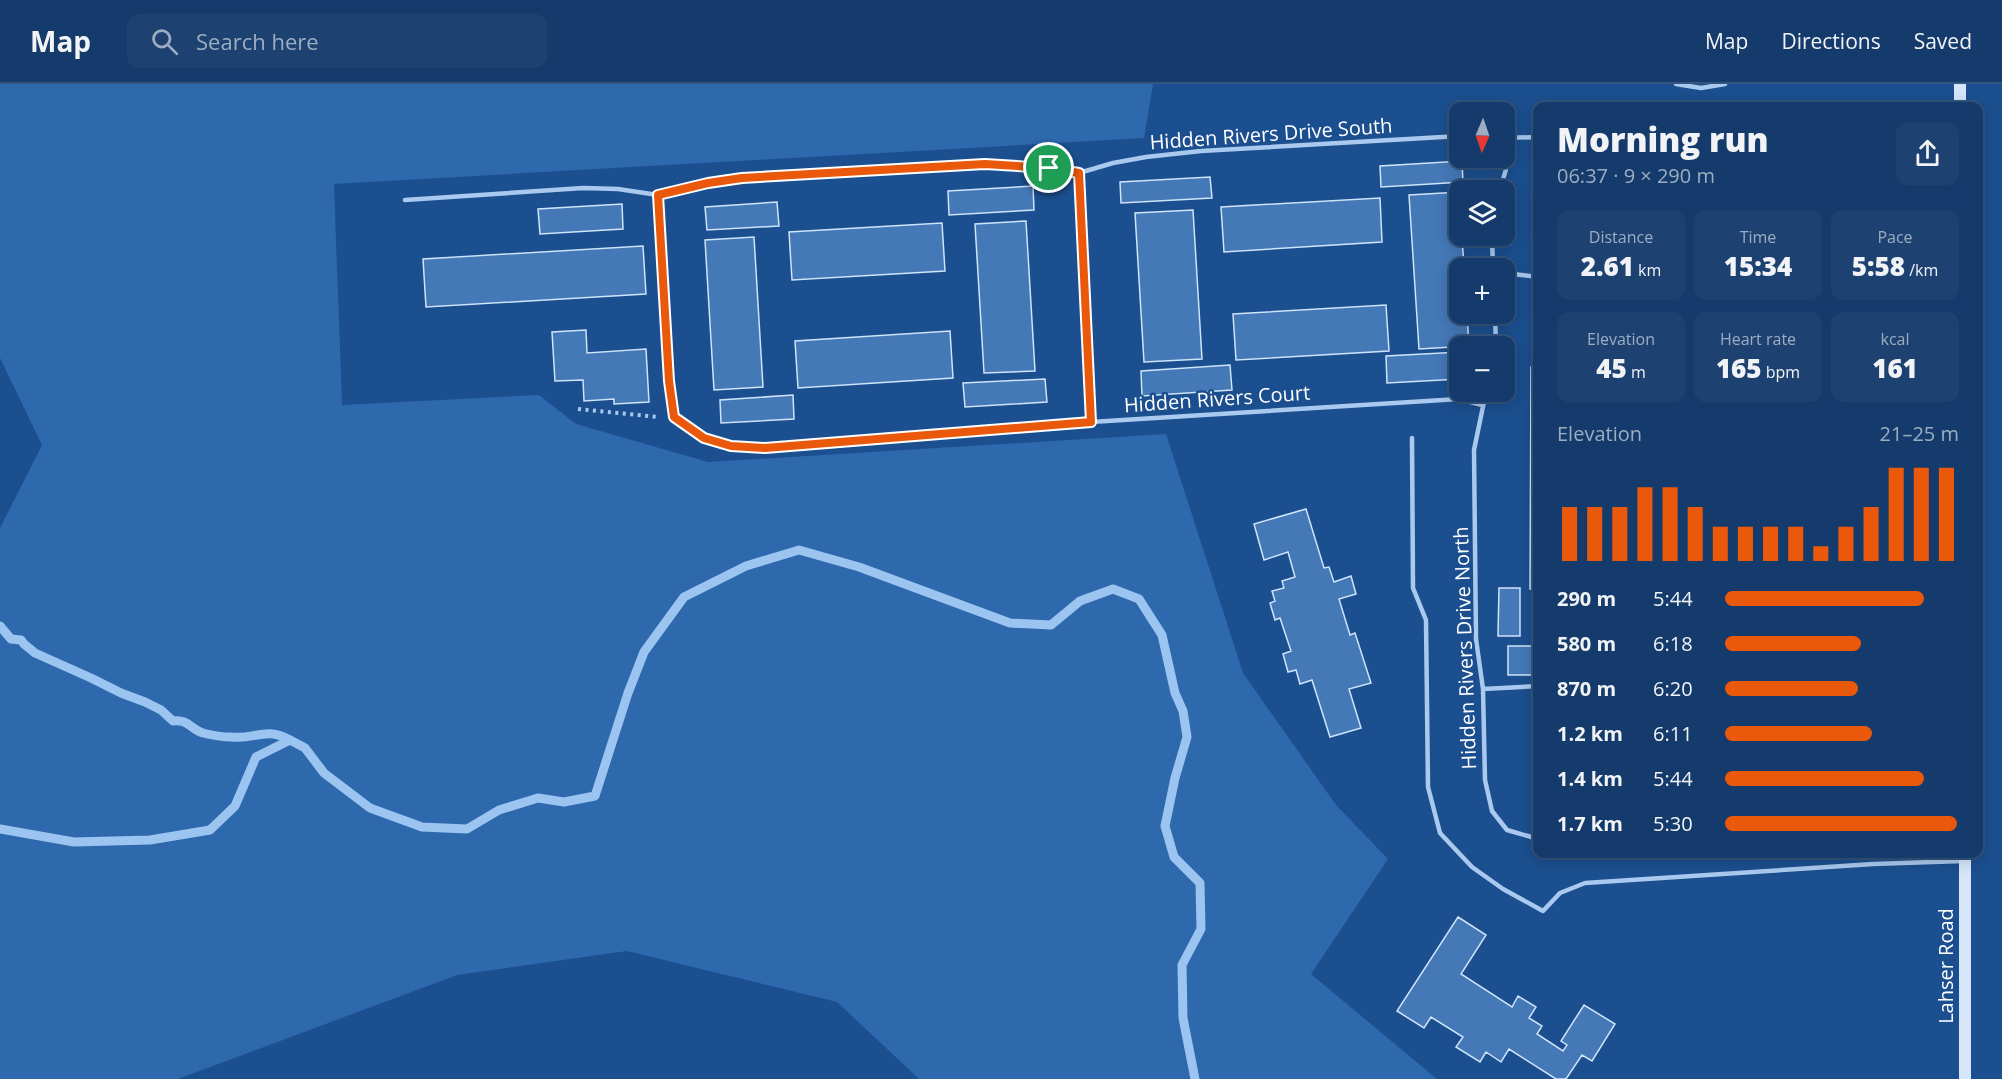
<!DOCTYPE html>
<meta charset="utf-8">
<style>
body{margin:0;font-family:"Open Sans",sans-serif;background:#1d4271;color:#f1f3f6;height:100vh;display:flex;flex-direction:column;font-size:22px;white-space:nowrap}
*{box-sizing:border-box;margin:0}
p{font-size:20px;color:#9dadc1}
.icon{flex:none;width:33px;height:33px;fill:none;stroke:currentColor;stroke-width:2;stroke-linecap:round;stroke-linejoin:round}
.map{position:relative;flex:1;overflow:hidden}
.drawer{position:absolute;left:1533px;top:18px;width:450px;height:756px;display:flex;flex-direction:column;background:#143b6b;border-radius:12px;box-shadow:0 3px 15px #0003,0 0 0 2px #33557e}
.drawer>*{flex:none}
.needle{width:39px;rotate:182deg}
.controls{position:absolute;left:1449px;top:18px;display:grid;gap:12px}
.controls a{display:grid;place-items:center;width:66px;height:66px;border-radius:12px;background:#143b6b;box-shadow:0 3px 15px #0003,0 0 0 2px #33557e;font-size:30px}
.pin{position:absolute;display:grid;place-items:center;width:51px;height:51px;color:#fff;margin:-26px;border:3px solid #fff;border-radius:50%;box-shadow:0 2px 6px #0007}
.round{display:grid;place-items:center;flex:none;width:63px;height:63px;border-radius:12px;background:#1d4271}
.head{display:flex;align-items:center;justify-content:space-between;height:102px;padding:0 24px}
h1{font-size:33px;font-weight:800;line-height:45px}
.figures{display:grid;grid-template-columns:repeat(3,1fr);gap:9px;height:102px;padding:6px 24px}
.figures div{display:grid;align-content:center;border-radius:12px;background:#1d4271;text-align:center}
.figures b{font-size:26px;font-weight:800}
.figures small{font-size:16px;font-weight:400}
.figures p{font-size:16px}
.chart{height:168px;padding:12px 24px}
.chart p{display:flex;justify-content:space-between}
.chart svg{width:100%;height:108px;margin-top:6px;stroke:#ea580c;stroke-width:6}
ul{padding:0 24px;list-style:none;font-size:20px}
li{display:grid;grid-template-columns:96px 72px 1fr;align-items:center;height:45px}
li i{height:15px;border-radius:8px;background:#ea580c}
header{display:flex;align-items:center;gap:36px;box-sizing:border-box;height:84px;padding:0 30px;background:#143b6b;border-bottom:2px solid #33557e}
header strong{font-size:28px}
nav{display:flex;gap:33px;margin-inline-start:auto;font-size:21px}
.search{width:420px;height:54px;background:#1d4271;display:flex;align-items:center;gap:15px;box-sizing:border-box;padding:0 21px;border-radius:12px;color:#9dadc1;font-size:22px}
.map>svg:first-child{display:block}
.green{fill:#2e69ad}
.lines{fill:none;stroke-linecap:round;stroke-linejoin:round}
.stream{stroke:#9cc4f0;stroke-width:9}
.building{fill:#4478b7;stroke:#cfe3fa;stroke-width:1.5}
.path{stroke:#a9c9ee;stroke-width:4;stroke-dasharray:3 4.5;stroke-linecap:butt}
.service{stroke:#a9c9ee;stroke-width:4.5}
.secondary{stroke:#d6e6fa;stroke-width:12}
.route-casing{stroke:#fff;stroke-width:12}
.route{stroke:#ea580c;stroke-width:8}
.labels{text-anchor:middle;stroke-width:5;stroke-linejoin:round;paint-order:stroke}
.street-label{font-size:20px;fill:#fff;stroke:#1b4f8f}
</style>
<header>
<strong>Map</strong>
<div class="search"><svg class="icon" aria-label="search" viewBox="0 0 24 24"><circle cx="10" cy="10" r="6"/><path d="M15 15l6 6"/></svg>Search here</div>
<nav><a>Map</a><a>Directions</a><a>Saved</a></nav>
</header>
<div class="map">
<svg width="2002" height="995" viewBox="0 0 2002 995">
<rect width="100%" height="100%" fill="#1b4f8f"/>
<path class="green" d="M0 0H1153L1144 54 334 100 342 321 539 311 576 340 708 378 1166 350 1243 589 1336 721 1388 775 1311 890 1437 995H919L837 918 627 867 457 891 178 995H0V444L42 361 0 274Z"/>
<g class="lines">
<path class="stream" d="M0 542 11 555 21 556 24 560 35 569 91 594 121 609 145 618 161 626 173 637C189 635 190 645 203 649 211 651 222 653 231 653 256 656 265 642 290 656
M0 745 74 758 150 756 210 746 235 722 256 673 290 656 305 664 324 689 370 724 422 743 467 745 499 726 538 714 564 718 595 712 628 609 644 568 684 513 746 482 799 466 859 483 1010 539 1051 541 1080 517 1113 505 1139 515 1162 551 1175 609 1183 627 1187 653 1175 694 1165 742 1174 773 1200 799 1201 845 1182 881 1183 934 1195 995"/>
</g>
<path class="building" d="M1462 77 1463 98 1381 103 1380 82Z
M1210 93 1212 114 1121 119 1120 98Z
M1033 102 1034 126 949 131 948 107Z
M1460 108V152H1462L1464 184H1460V230H1467L1469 262 1419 265 1409 111Z
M1380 114 1382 158 1224 168 1221 123Z
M777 118 779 142 707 146 705 123Z
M622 120 623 145 540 150 538 125Z
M1193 126 1202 275 1144 278 1135 129Z
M1026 137 1035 287 984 289 975 140Z
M942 139 945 187 792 196 789 148Z
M754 153 763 303 714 306 705 156Z
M643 162 646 210 426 223 423 175Z
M1386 221 1389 267 1236 276 1233 230Z
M586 246 587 269 646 265 649 318 614 320V315L584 317 583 296 555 297 552 248Z
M950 247 953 294 798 304 795 257Z
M1460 268V295L1387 299 1386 272Z
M1230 281 1232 306 1142 312 1141 287Z
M1531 283H1538V505H1530Z
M1045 295 1047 318 965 323 963 299Z
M793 311 794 335 721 339 720 316Z
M1306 425 1324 484 1329 483 1334 498 1351 492 1356 510 1339 515 1350 551 1355 549 1371 599 1349 605 1361 644 1330 653 1312 596 1300 600 1296 586 1288 588 1283 570 1291 567 1280 534 1275 536 1270 519 1275 517 1272 507 1284 504 1282 497 1295 493 1288 468 1264 476 1254 440Z
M1499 504H1520V552H1498Z
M1508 562H1538V591H1508Z
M1458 833 1486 851 1461 890 1512 923 1518 912 1536 923 1529 934 1542 942 1537 950 1563 967 1567 961 1561 957 1584 921 1615 940 1592 977 1582 971 1566 995H1556L1509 965 1501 978 1486 968 1480 978 1456 963 1463 953 1431 933 1424 944 1397 927Z"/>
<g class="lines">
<path class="path" d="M578 325 658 333"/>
<path class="service" d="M1676 0 1701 4 1725 0
M1504 54 1538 53
M1079 89 1091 338
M1500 106 1515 54
M658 111 669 297 674 333 704 354 731 362 765 365 1091 338 1459 315 1482 321
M405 116 583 104 618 105 658 111 708 99 742 94 985 80 1049 84 1079 89 1113 79 1146 73 1201 67 1460 52
M1492 152 1493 184
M1504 189 1538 193
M1495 230 1496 262
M1486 308 1474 366 1476 555 1483 605 1485 696 1492 727 1507 746 1538 755
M1412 354 1413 504 1426 536 1428 703 1440 749 1472 783 1503 805 1543 827 1560 809 1585 799 1873 780 1963 777
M1483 605 1538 602"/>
<path class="secondary" d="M1960 22V0
M1965 995V770"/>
</g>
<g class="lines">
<g class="route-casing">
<path id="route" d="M985 80 1049 84 1079 89 1091 338 765 364 731 362 704 354 674 333 669 297 658 111 708 99 742 94Z"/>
</g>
<use href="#route" class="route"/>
</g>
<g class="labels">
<g class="street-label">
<text transform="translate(1271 50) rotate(-4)" y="7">Hidden Rivers Drive South</text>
<text transform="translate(1217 315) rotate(-4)" y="7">Hidden Rivers Court</text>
<text transform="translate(1465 564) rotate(-92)" y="7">Hidden Rivers Drive North</text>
<text transform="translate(1946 882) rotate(-90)" y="7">Lahser Road</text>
</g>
</g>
</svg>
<div class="controls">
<a><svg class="needle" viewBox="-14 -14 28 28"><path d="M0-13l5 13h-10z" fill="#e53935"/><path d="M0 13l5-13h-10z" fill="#9dadc1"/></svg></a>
<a><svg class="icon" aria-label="layers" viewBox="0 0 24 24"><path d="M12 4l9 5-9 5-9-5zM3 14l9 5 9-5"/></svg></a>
<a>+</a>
<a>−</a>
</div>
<div class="pin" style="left:1049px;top:84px;background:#1e9e55"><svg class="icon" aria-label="arrive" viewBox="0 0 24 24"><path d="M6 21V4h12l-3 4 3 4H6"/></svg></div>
<section class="drawer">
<div class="head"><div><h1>Morning run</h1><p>06:37 · 9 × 290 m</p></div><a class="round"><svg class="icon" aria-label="share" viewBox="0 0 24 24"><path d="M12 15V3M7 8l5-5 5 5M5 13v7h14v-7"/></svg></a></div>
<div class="figures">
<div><p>Distance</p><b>2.61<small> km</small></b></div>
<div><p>Time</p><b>15:34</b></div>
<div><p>Pace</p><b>5:58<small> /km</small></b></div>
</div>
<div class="figures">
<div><p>Elevation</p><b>45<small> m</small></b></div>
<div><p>Heart rate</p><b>165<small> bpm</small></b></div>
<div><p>kcal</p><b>161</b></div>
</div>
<div class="chart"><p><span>Elevation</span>21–25 m</p>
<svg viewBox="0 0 160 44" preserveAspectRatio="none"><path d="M5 44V22M15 44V22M25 44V22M35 44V14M45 44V14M55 44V22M65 44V30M75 44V30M85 44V30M95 44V30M105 44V38M115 44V30M125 44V22M135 44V6M145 44V6M155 44V6"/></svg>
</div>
<ul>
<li><b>290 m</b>5:44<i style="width:85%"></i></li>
<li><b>580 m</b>6:18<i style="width:58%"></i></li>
<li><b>870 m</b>6:20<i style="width:57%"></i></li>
<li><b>1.2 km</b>6:11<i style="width:63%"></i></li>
<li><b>1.4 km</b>5:44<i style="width:85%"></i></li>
<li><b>1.7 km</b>5:30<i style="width:99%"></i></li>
</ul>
</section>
</div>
